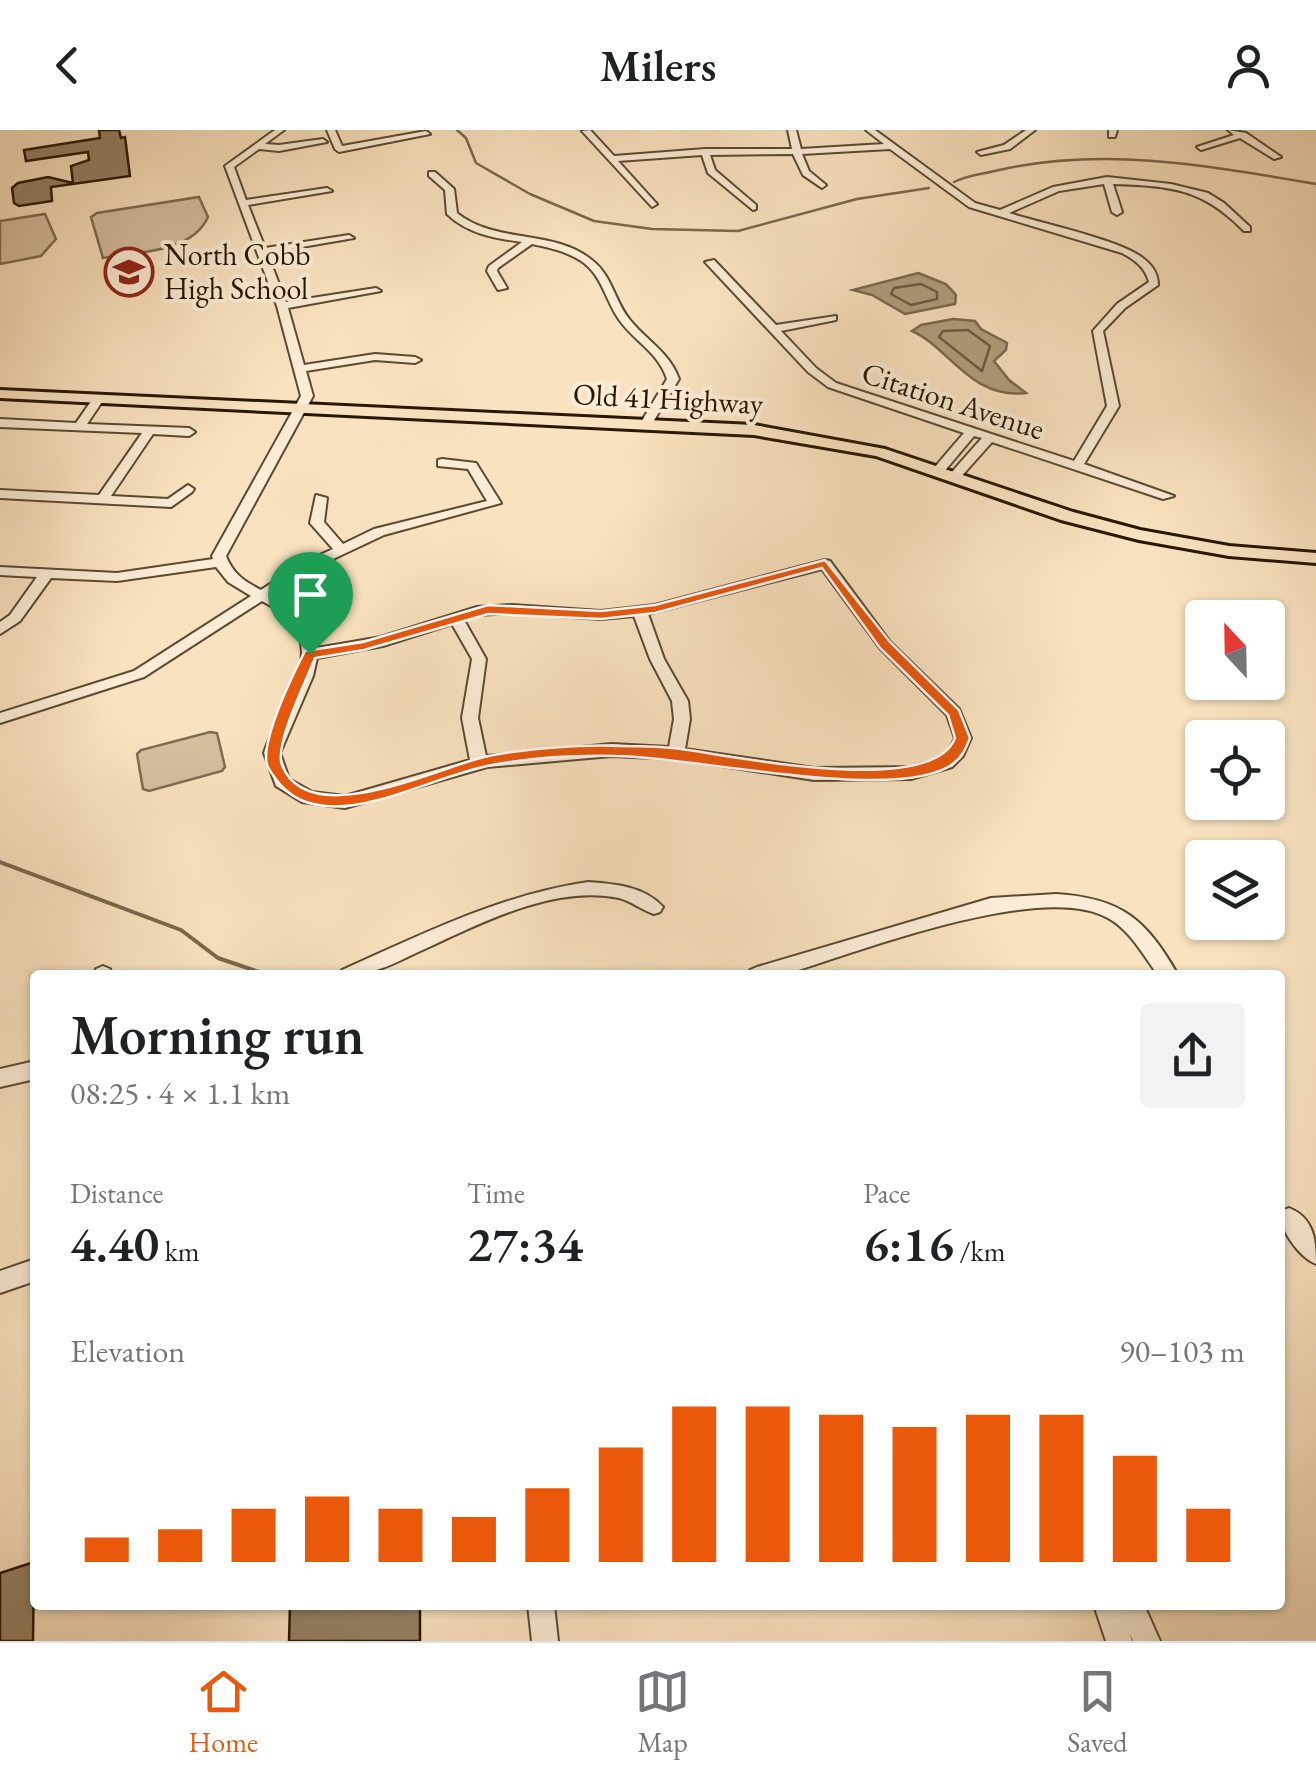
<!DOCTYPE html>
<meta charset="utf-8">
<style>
body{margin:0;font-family:"EB Garamond",serif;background:#f2f2f2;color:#202124;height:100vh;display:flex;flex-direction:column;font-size:38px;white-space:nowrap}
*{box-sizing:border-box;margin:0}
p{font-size:32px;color:#757577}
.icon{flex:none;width:55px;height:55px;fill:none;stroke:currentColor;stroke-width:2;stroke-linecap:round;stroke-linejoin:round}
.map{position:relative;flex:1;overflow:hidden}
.drawer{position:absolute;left:30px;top:840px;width:1255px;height:640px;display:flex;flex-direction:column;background:#fff;border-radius:10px;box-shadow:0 2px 8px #0004}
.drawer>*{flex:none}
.needle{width:65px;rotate:338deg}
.buttons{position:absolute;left:1185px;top:470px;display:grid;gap:20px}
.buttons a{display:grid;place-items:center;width:100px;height:100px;border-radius:10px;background:#fff;box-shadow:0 2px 8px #0004;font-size:50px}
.pin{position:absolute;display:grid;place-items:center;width:85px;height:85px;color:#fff;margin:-102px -42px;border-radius:50% 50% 50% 0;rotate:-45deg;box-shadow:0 0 10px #0007}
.pin .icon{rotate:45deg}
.round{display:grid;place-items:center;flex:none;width:105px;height:105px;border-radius:10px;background:#f2f2f2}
.summary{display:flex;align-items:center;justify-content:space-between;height:170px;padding:0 40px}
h1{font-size:55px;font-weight:600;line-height:75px}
.stats{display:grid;grid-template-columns:repeat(3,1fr);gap:15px;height:170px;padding:10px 40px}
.stats div{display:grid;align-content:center}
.stats b{font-size:50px;font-weight:600}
.stats small{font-size:28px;font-weight:400}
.stats p{font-size:28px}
.chart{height:280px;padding:20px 40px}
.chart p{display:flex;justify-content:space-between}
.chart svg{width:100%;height:180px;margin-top:10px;stroke:#ea580c;stroke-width:6}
header{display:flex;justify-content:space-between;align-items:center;height:130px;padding:0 40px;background:#fff;font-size:45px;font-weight:600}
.tab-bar{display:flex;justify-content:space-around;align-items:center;height:140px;border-top:2px solid #e0e0e0;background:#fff;font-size:28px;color:#757577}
.tab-bar a{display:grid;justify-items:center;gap:5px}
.tab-bar .selected{color:#ea580c}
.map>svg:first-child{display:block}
.green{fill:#d5bf9f;stroke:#7e6b50;stroke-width:2.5}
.water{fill:#b29d7e;stroke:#7b674c;stroke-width:2.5}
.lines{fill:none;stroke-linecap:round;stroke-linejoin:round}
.shore{stroke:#6d5a40;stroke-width:2.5}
.stream-far1{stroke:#7b674c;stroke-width:2.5}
.stream{stroke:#7b674c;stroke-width:4}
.building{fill:#958164;stroke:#281701;stroke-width:2.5}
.minor-casing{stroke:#5c4a30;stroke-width:4}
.major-casing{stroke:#281701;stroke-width:6}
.minor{fill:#fbecd5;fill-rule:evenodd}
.major{fill:#f9e2bf;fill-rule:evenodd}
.route{fill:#ea580c;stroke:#fff;stroke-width:2.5;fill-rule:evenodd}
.labels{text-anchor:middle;stroke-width:8;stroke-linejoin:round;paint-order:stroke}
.far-poi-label{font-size:30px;fill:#281701;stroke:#fbecd5;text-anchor:start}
.far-street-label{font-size:30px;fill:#281701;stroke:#fbecd5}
</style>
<header><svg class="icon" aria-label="back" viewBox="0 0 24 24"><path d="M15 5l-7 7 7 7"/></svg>Milers<svg class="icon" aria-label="person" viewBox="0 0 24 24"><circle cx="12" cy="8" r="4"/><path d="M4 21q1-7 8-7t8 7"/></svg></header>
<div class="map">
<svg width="1316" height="1511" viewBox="0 0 1316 1511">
<rect width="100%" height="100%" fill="#f9e2bf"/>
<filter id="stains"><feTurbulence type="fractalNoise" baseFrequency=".002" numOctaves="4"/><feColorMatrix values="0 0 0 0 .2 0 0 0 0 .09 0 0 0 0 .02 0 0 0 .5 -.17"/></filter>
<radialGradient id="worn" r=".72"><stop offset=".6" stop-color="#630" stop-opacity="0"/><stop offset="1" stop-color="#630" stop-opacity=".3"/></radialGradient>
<path class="green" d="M199 67 208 87C192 123 137 122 103 128L91 87 97 83Z
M45 84 56 109 41 126 0 134V91Z
M210 602 217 603 225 637 222 641 149 661 143 659 137 624 141 620Z"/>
<path class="water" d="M918 143 946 154 956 165 955 174 905 184 872 165 853 160Z
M953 189 975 191 981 199 1007 213 1006 220 994 231 1009 250 1026 263C971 270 949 217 912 201L921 195Z"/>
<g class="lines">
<path class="shore" d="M921 154 937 162V169L911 175 891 164 894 158Z
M968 200 990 216 982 241 939 207 943 201Z"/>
<path class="stream-far1" d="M457 0 466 8 476 33 530 64 594 91 652 99 738 101 857 69 929 58
M954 52C968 45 984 44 999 40 1105 16 1210 36 1316 54"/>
<path class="stream" d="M0 732 181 800 218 828 268 845"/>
</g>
<path class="building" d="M99 0H119L121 8 125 7 130 46 51 57 52 71 19 76 14 73 12 58 18 53 48 47 73 53 71 36 89 30 88 22 26 31 24 20 100 8Z
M34 1432 33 1511H0V1443Z
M290 1475H420V1511H289Z"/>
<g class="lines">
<g class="minor-casing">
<path id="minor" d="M275 0H284L265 14 279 15 323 9 327 12 279 21 259 19 234 37 246 70 327 58 332 61 248 75 265 118 349 105 354 108 267 123 286 172 376 158 381 161 288 178 304 235 375 224 415 227 421 230 415 233 375 230 306 241 313 266 226 426C233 444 244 451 261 460L302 433 333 419 310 393 316 365 327 368 324 392 343 414 374 399 487 371 468 339 438 336V330L442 329 476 333 501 373 384 405 312 439 272 465C296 477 312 490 317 518L381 507 477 477 512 475 601 481 655 475 825 430 830 431 890 512 959 579 971 608 963 626 952 637 911 649 814 650 676 629 612 626 487 637 345 678 302 672 276 656 264 623C283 565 340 511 262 471L144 547 0 593V583L134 541 251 466 228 452 216 437 117 451 51 448 20 491 0 504V492L10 485 37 447 0 445V437L117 443 213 429 212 426 301 266 277 176 225 36ZM822 439 880 518 947 585 955 608 950 619 940 629 911 637 814 638 685 619 690 589 688 571 664 529 648 484ZM512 483 601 489 634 486 650 529 672 571 674 589 669 617 612 614 486 626 478 588 486 529 464 490 478 485ZM452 494 472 529 462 588 470 630 345 666 312 662 289 649 280 623 313 546 317 528 383 516Z
M327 0H335L342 16 426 1 430 4 339 22 335 19Z
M590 0 614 26 705 19H792L788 0H796L801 19 884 14 866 0H875L975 73 1000 80 1053 57 1107 47 1171 54 1208 63 1224 73 1250 97V101H1244C1202 58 1171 56 1113 54L1122 82 1117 85 1112 82 1104 54 1059 61 1009 83C1040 93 1122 110 1144 129 1153 136 1158 144 1158 155L1125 178 1103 201 1119 276 1084 334 1174 366 1163 369 992 312 959 349H951V343L982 308 974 306 942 344H934V338L964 303 828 257 808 242 705 132 714 130 776 195 836 186V190L781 201 816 238 836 253 1074 331 1107 276 1093 201 1117 174 1149 152C1145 137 1135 130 1122 123L969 77 890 19 802 24 809 41 826 55 822 58 803 45 793 24 710 25 715 40 756 75V79L753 80 708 43 702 25 618 31 655 72 657 74 652 77 582 1Z
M1026 0H1035L1010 19 981 25 977 22 1004 15Z
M1109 0H1117L1115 7H1109Z
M1228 0 1246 3 1281 27 1274 29 1240 8 1201 20 1197 17 1234 5Z
M429 42H435L454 59 457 83C497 115 554 98 593 131 612 146 615 172 630 190 647 211 669 222 679 249L650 297 640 294 667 249C658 221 633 211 618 188 606 170 602 147 584 133 569 122 551 118 532 114L498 138 497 141 507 158 498 160 487 141 489 136 522 112C494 108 468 104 447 84L445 60 429 46Z
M98 266 104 269 87 294 189 298 195 302 189 306 153 304 111 366 168 369 188 355 194 359 192 362 171 377 0 368V360L99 365 142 303 0 297V289L76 293 94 267Z
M588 752C615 754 644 756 663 777L660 782 654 784C642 780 631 771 619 768 555 755 483 792 427 818 393 833 378 845 340 845L342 840C423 804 500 765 588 752Z
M1056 764C1121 768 1146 789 1178 845H1158C1143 825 1130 800 1108 788 1041 750 856 823 782 845H748L750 840 757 837 991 768Z
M103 836 110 839 112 845H94L96 839Z
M35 931V949L0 957V939Z
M1289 1078C1314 1088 1316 1110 1316 1134 1299 1127 1278 1098 1281 1081Z
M35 1129V1151L0 1163V1141Z
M528 1475H554L558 1511H532Z
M1094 1475H1144L1160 1511H1133L1130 1504 1132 1511H1106Z"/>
</g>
<g class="major-casing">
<path id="major" d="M0 260 754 295 885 319 1073 382 1140 400 1229 416 1316 423V433L1229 426 1139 410 1061 390 876 326 754 305 0 268Z"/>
</g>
<use href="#minor" class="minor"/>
<use href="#major" class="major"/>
</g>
<path class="route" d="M825 430 890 512 959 580 970 608C966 618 963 626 954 633 902 675 689 626 616 626 575 625 527 628 487 636 450 644 414 661 378 670 341 680 298 682 275 648 270 641 266 636 266 628 266 600 292 546 305 521L363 512 488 475 601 481 655 475ZM822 438 880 518 948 585 955 608C932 668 734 626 681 619 661 616 640 616 620 616 585 614 518 619 484 627 437 638 308 702 282 635 274 615 307 549 315 528L364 520 488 484 601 489 655 483Z"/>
<defs>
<g id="school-ring" transform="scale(2.5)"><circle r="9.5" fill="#fbecd5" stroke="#8f2418" stroke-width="1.5"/><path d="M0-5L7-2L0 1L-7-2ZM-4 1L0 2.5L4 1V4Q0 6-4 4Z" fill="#8f2418"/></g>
</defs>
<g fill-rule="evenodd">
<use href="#school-ring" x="129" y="142"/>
</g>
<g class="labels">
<g class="far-poi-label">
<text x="164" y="135">North Cobb<tspan x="164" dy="34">High School</tspan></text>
</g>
<g class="far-street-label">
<text transform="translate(668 269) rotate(3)" y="10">Old 41 Highway</text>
<text transform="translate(953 271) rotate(18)" y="10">Citation Avenue</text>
</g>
</g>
<rect width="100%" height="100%" filter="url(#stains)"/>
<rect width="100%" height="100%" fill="url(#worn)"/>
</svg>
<div class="buttons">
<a><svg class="needle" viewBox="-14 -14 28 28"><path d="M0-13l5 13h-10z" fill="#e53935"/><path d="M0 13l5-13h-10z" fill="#757577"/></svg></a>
<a><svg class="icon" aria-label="locate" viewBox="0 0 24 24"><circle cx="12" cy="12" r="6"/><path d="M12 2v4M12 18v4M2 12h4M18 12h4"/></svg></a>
<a><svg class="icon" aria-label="layers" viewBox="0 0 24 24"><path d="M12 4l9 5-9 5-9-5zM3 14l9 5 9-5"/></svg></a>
</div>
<div class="pin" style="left:310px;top:524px;background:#1e9e55"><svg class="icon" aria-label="arrive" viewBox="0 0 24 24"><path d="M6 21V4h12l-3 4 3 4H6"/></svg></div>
<section class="drawer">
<div class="summary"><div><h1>Morning run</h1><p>08:25 · 4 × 1.1 km</p></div><a class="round"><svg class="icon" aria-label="share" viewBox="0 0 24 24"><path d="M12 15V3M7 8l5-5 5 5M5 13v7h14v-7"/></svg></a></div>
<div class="stats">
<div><p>Distance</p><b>4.40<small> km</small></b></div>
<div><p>Time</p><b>27:34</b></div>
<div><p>Pace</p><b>6:16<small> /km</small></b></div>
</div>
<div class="chart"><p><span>Elevation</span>90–103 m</p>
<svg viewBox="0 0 160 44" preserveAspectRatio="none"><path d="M5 44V38M15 44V36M25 44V31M35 44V28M45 44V31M55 44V33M65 44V26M75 44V16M85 44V6M95 44V6M105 44V8M115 44V11M125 44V8M135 44V8M145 44V18M155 44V31"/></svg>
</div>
</section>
</div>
<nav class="tab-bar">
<a class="selected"><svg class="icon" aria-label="home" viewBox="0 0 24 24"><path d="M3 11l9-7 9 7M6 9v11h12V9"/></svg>Home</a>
<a><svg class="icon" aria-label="map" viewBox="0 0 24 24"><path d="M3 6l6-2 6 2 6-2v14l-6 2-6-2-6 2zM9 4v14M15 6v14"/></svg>Map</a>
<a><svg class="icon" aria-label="saved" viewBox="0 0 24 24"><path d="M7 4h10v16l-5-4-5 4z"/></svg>Saved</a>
</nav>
